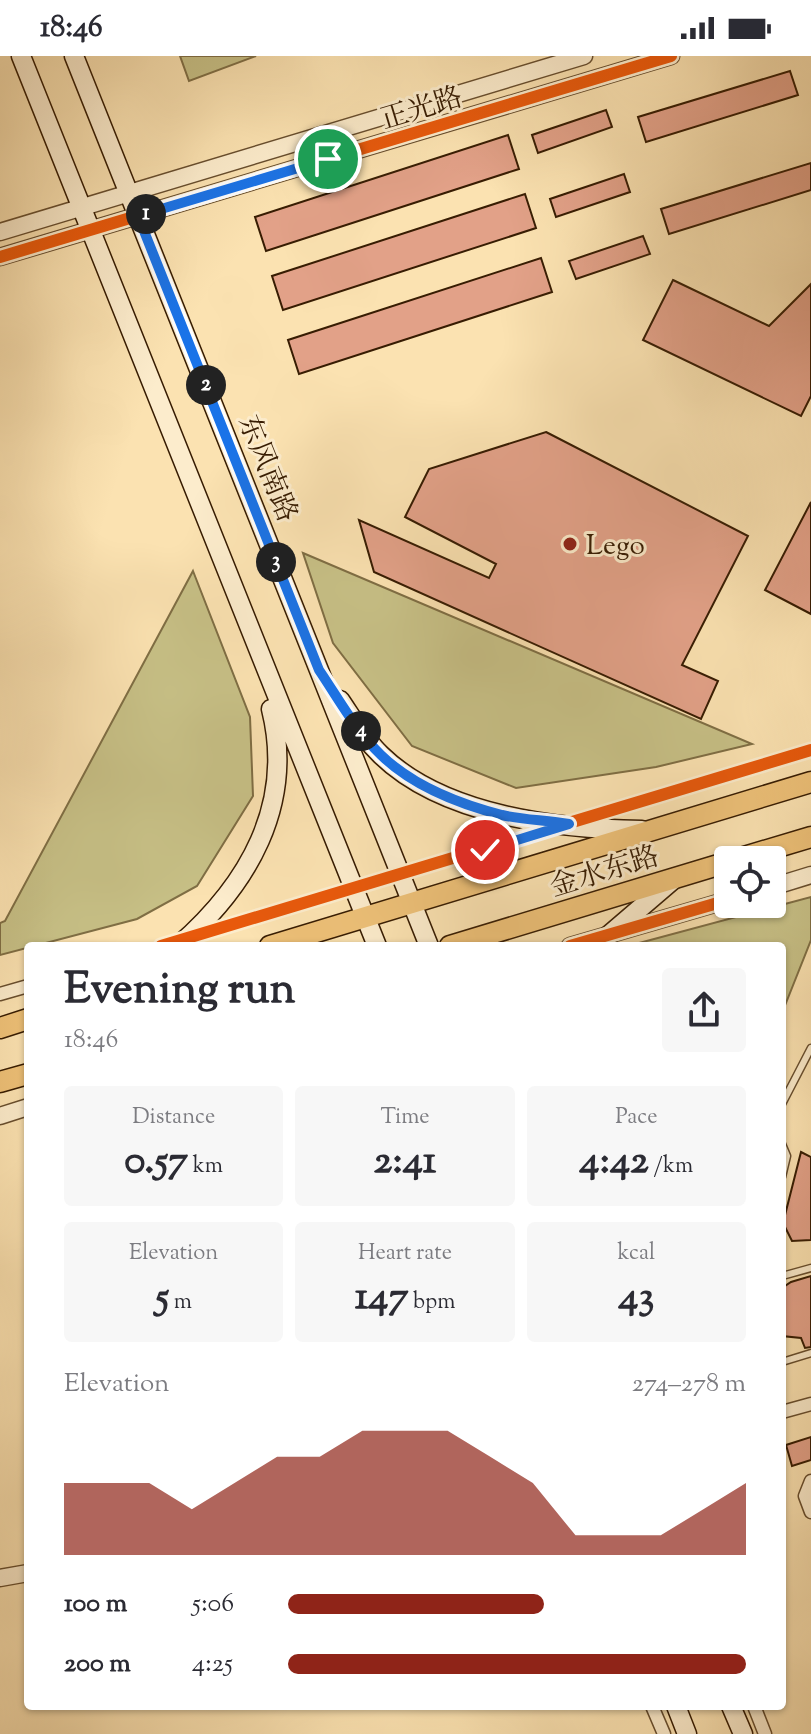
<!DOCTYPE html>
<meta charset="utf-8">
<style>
body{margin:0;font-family:"Sorts Mill Goudy","Noto Serif SC",serif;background:#f7f7f7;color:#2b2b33;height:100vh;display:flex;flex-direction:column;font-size:30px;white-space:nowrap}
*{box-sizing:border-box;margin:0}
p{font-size:26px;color:#7c7c81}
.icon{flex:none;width:44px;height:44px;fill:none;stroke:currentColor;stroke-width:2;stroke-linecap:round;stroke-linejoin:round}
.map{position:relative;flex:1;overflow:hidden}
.drawer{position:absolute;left:24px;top:886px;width:762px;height:768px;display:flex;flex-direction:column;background:#fff;border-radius:8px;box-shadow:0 2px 6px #0004}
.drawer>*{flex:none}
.buttons{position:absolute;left:714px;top:790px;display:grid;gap:16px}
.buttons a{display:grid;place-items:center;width:72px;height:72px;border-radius:8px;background:#fff;box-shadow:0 2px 6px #0004;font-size:40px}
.pin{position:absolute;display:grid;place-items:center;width:68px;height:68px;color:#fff;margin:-34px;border:4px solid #fff;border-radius:50%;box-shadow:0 2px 8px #0007}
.km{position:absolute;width:40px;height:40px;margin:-20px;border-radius:50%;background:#222;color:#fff;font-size:22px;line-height:40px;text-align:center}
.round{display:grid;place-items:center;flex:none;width:84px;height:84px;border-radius:8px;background:#f7f7f7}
.head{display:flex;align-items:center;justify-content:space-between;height:136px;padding:0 40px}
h1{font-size:44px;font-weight:700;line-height:60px}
.figures{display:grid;grid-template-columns:repeat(3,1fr);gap:12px;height:136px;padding:8px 40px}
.figures div{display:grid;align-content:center;border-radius:8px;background:#f7f7f7;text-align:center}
.figures b{font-size:40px;font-weight:700}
.figures small{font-size:22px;font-weight:400}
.figures p{font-size:22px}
.chart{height:224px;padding:16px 40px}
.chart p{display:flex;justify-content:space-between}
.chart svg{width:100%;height:144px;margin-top:8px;fill:#8f2418;opacity:.7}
ul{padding:0 40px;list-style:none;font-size:26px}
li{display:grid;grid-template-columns:128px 96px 1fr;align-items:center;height:60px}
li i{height:20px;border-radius:10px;background:#8f2418}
.status{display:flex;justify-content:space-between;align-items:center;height:56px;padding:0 40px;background:#fff;direction:ltr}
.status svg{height:22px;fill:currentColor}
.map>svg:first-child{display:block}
.green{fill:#c7c086;stroke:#7f6e44;stroke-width:2}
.building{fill:#e2a188;stroke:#371c02;stroke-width:2}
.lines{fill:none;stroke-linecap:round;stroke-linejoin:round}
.service-casing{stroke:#684e2e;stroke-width:9}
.minor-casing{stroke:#684e2e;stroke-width:15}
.tertiary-casing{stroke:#684e2e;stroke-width:19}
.secondary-casing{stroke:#371c02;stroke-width:21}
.primary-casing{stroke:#371c02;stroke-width:23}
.service{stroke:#fceccc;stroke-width:6}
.minor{stroke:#fceccc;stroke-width:12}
.tertiary{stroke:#fceccc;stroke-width:16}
.secondary{stroke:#fceccc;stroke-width:18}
.primary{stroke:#eec178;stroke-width:20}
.cycleway-casing{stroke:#fceccc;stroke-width:17}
.cycleway{stroke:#e8590c;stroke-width:12}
.route-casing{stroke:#fff;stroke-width:16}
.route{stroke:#1a73e8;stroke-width:10}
.poi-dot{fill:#8f2418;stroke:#fceccc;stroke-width:3}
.labels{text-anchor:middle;stroke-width:6;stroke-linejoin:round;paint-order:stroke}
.street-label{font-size:28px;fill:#371c02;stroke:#fceccc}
.poi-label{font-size:28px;fill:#371c02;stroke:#fceccc;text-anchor:start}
</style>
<div class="status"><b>18:46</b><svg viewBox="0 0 49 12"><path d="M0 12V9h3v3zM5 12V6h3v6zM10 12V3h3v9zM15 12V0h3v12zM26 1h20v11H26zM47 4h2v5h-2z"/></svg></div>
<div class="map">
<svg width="811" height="1678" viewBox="0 0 811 1678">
<rect width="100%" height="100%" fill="#fbe2b1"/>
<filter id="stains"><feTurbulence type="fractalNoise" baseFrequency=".0025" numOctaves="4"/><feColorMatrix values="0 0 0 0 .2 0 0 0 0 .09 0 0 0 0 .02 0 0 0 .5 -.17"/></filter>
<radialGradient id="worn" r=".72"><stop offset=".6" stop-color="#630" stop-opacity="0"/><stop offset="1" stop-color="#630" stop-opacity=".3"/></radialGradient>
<path class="green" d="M180 0H256L189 25Z
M303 497 752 688 656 711 516 732 412 690 333 587Z
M193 515 250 661 253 740 197 830 137 863 0 899V867L5 865Z
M811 841V884L782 957V890H628Z"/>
<path class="building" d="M790 15 798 39 646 86 638 61Z
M606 54 612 71 538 97 532 79Z
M508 79 519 113 266 195 255 161Z
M811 107V134L669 178 661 153Z
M624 118 630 136 556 161 550 143Z
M525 138 536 172 283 254 272 220Z
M643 180 650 198 576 223 569 205Z
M541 202 552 236 299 318 288 284Z
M673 224 769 270 811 228V340L801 360 643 284Z
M546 376 748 480 682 609 718 625 701 663 374 516 359 464 489 522 496 508 405 461 429 413Z
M811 446V558L765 534Z
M801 1096 811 1101V1184L792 1185 783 1167Z
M811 1220V1291L805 1292 801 1282 782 1280V1232L791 1226Z
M811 1381V1404L792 1410 786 1389Z"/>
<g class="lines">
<g class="service-casing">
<path id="service" d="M782 1048 811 992
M782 1088 787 1100 782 1121
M782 1220 811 1212
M782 1306 811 1297"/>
</g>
<g class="minor-casing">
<path id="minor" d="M161 890 811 694
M0 938 28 930
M782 1356 811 1348
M811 1425 805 1440 811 1456
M652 1650 664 1678
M754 1650 765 1678"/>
</g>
<g class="tertiary-casing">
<path id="tertiary" d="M0 176 584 0
M0 201 671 0
M772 831 811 819
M570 890 728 844
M0 1060 28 1051
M0 1522 28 1517"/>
</g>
<g class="secondary-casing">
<path id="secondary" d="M21 0 377 890
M74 0 429 890
M340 644C353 663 364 683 381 699 444 760 558 773 642 774
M178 890C248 829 295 749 271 653
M596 890 673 824
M676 1650 687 1678
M731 1650 743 1678"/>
</g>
<g class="primary-casing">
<path id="primary" d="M734 804 811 781
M270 890 811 726
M450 890 728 806
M0 972 28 963
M0 1026 28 1018"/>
</g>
<use href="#service" class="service"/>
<use href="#minor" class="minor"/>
<use href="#tertiary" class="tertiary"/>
<use href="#secondary" class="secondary"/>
<use href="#primary" class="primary"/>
<g class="cycleway-casing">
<path id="cycleway" d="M0 201 671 0
M161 890 811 694
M570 890 728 844"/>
</g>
<use href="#cycleway" class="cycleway"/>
</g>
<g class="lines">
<g class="route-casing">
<path id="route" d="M328 103 138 160 319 614C338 642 356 675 381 699 413 730 459 748 502 759 524 764 547 764 569 768L485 794"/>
</g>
<use href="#route" class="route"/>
</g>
<circle class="poi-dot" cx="570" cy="488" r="8"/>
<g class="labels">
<g class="street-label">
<text transform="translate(421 51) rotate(-17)" y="10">正光路</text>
<text transform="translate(269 412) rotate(68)" y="10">东风南路</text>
<text transform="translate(604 814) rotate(-17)" y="10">金水东路</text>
</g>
<g class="poi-label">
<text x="586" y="498">Lego</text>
</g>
</g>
<rect width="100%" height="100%" filter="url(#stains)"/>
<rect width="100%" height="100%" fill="url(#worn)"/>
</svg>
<div class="buttons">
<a><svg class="icon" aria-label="locate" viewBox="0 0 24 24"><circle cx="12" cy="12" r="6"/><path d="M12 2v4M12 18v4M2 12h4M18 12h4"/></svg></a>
</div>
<div class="pin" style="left:328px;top:103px;background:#1e9e55"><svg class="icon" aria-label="arrive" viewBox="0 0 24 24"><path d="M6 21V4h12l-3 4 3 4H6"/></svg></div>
<div class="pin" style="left:485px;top:794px;background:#d93025"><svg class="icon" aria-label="check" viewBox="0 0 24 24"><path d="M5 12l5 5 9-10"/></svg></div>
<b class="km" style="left:146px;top:158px">1</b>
<b class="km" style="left:206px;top:329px">2</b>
<b class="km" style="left:276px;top:506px">3</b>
<b class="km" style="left:361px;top:675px">4</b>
<section class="drawer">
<div class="head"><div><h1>Evening run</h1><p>18:46</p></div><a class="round"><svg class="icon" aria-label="share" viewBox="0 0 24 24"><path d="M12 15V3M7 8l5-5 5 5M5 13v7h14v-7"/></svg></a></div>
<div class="figures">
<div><p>Distance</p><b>0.57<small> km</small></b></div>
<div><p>Time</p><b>2:41</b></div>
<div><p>Pace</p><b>4:42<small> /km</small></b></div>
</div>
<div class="figures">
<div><p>Elevation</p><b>5<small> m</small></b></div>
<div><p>Heart rate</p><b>147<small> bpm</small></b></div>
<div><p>kcal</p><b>43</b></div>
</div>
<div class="chart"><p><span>Elevation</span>274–278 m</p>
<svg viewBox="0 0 160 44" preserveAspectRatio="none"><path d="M0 44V22L10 22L20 22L30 30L40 22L50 14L60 14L70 6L80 6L90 6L100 14L110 22L120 38L130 38L140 38L150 30L160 22V44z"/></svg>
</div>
<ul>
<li><b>100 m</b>5:06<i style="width:56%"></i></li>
<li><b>200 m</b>4:25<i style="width:100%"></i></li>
</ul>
</section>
</div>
